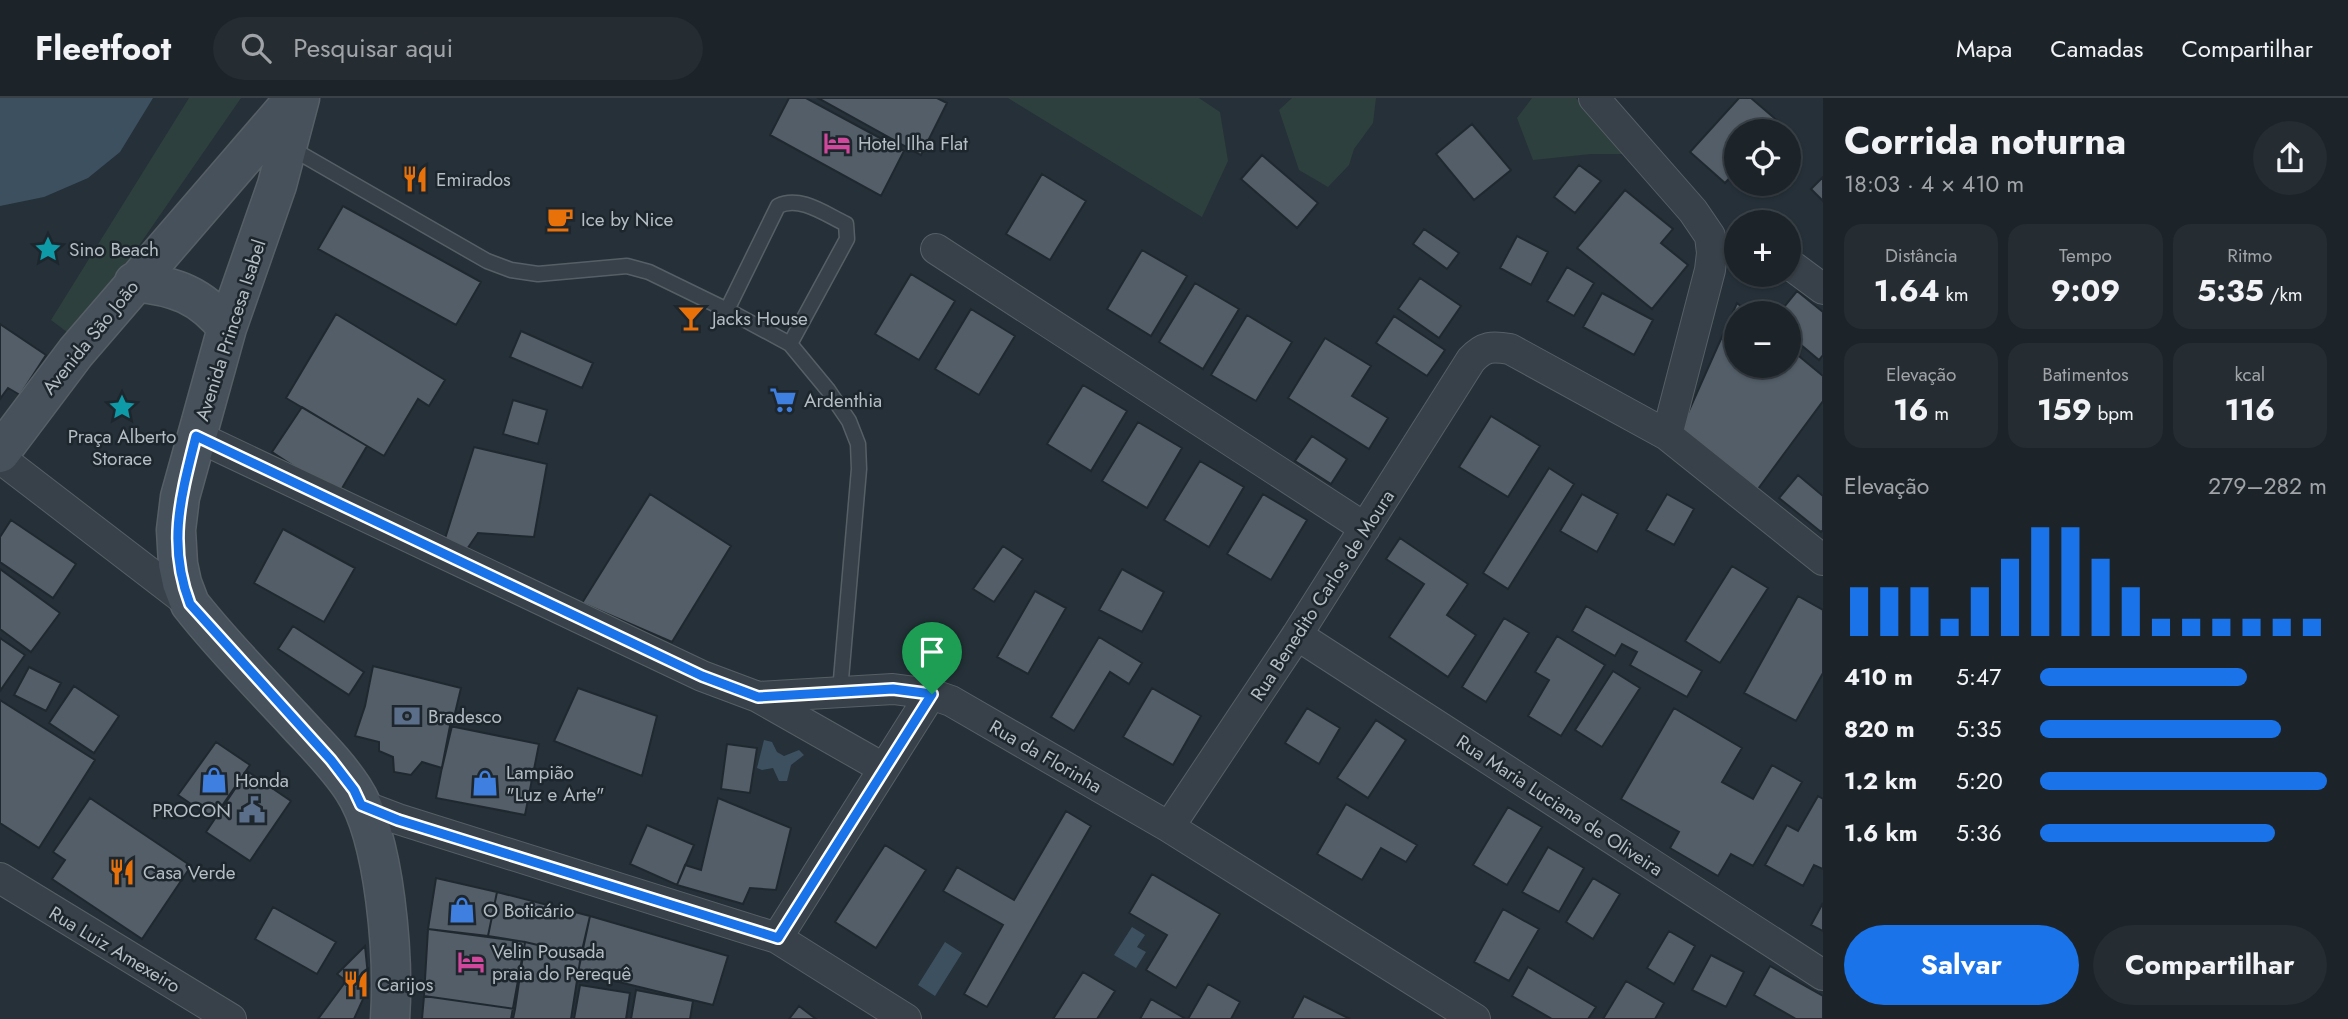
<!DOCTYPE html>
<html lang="pt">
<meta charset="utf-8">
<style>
body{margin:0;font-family:Jost,sans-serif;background:#252c32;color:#f1f3f6;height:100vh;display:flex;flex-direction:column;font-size:26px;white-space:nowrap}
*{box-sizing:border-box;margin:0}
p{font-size:23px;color:#a0a4a8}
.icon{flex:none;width:38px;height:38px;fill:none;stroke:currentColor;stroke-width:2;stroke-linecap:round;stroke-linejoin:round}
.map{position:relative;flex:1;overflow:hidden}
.sheet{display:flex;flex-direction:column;background:#1c242a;width:525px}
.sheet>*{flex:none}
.tools{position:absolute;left:1724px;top:21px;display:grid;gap:14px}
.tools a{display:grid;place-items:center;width:77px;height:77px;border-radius:50%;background:#1c242a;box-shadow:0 2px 5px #0004,0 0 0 2px #3a4147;font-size:35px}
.pin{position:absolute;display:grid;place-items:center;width:60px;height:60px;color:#fff;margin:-72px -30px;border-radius:50% 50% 50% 0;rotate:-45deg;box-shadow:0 0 7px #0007}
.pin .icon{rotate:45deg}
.round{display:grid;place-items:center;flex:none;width:74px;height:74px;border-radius:37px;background:#252c32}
.overview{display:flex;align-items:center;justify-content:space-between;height:119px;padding:0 21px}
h1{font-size:38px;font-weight:700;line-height:52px}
.stats{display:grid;grid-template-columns:repeat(3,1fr);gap:10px;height:119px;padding:7px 21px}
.stats div{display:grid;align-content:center;border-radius:18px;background:#252c32;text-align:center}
.stats b{font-size:30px;font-weight:700}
.stats small{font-size:19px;font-weight:400}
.stats p{font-size:19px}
.chart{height:196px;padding:14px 21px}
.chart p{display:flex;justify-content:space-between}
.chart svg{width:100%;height:126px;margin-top:7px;stroke:#1a73e8;stroke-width:6}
.button{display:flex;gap:14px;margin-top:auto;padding:14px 21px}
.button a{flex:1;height:80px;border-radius:42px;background:#1a73e8;color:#fff;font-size:28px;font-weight:700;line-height:80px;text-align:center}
.button a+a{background:#252c32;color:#f1f3f6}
ul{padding:0 21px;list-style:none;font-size:23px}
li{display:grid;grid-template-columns:112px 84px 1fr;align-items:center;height:52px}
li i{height:18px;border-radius:9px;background:#1a73e8}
header{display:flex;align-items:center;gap:42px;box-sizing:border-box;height:98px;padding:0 35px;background:#1c242a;border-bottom:2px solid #3a4147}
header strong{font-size:33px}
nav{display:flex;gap:38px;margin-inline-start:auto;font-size:24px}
.search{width:490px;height:63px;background:#252c32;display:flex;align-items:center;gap:18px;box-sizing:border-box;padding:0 24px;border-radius:38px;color:#a0a4a8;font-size:26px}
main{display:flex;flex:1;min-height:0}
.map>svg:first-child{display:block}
.green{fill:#2d403d}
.water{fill:#3d505f}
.building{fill:#535e68;stroke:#20282f;stroke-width:2}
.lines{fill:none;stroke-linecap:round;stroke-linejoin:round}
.lane-casing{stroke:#575f66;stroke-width:17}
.street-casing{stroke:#575f66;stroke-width:32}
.secondary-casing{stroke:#575f66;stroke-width:41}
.lane{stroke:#384149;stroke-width:14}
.street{stroke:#384149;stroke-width:30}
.secondary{stroke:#47515b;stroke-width:38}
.route-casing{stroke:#fff;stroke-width:14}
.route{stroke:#1a73e8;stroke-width:9}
.labels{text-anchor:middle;stroke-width:5;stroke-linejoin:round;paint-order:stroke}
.poi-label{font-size:19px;fill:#b4bcc4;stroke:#1e262d;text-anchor:start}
.street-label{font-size:19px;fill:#b4bcc4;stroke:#1e262d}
</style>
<header>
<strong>Fleetfoot</strong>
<div class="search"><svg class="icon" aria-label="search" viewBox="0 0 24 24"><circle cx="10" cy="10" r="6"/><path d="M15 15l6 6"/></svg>Pesquisar aqui</div>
<nav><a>Mapa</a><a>Camadas</a><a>Compartilhar</a></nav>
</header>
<main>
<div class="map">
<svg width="1823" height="921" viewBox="0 0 1823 921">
<rect width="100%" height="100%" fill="#253038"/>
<path class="green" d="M189 0H241L75 240 51 222Z
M1008 0H1199L1220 14 1228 63 1202 119Z
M1292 0H1376L1373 25 1354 51 1349 67 1328 89 1299 72 1279 12Z
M1532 0H1576L1624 56H1591L1533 62 1517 20Z"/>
<path class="water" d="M0 0H153L120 54 88 80 44 99 0 108Z
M764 642 772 644 777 654 784 658 799 652 804 657 791 667 787 683H779L773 670 762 672 757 670Z
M1132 829 1145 837 1137 849 1146 854 1136 870 1114 857Z
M945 844 962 855 935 898 918 887Z"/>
<path class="building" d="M789 0H806L904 53 881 98 770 37Z
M818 0H937L947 5 921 57Z
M1739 0H1751L1780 25 1772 33H1736V73L1725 85 1690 54Z
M1472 26 1511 72 1474 102 1436 56Z
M1262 57 1318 105 1297 130 1241 81Z
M1579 67 1601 83 1575 115 1554 99Z
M1042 76 1086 103 1050 162 1006 136Z
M1823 79V103L1811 91Z
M1625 92 1673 131 1661 145 1688 167 1652 211 1577 150Z
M343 108 481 184 456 227 318 151Z
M1424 131 1459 155 1447 171 1413 146Z
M1517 138 1548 154 1531 187 1500 170Z
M1142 152 1187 178 1151 238 1107 211Z
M1567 169 1594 185 1574 218 1547 203Z
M911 176 955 203 919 262 875 236Z
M1420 180 1461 208 1439 240 1398 211Z
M1195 185 1239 211 1203 271 1159 244Z
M1797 193 1823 214V257L1819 262 1788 236V215H1779Z
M1602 195 1653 222 1634 257 1583 229Z
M1737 205 1749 215H1736V268H1788V249L1823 278V303L1755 395 1679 335Z
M971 211 1015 238 979 297 935 271Z
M336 216 445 282 429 308 418 301 384 358 286 300Z
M1247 217 1292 244 1256 303 1211 277Z
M1394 218 1445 252 1427 278 1376 245Z
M0 226 46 257 20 297 8 290 0 301Z
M521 233 593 265 582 290 510 259Z
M1325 240 1371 268 1352 298 1388 320 1369 351 1288 300Z
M1083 287 1127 313 1091 373 1047 346Z
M513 302 547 312 538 346 503 336Z
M302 309 367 348 338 397 272 354Z
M1491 318 1540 348 1508 399 1459 369Z
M1138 324 1182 350 1147 410 1102 383Z
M1312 338 1347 361 1331 386 1295 363Z
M474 349 547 366 534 439 478 435 463 457 443 447Z
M1200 363 1244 389 1209 449 1164 422Z
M1549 370 1574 386 1508 491 1483 475Z
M1798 377 1823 398V432L1821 434 1779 400Z
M650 396 731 448 672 544 582 505Z
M1263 396 1307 422 1271 482 1227 456Z
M1582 396 1618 416 1597 454 1560 433Z
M1667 396 1694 411 1674 447 1646 432Z
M11 422 76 466 53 500 0 464V439Z
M283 431 355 470 324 524 254 485Z
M1400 440 1468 486 1447 517 1476 537 1448 579 1389 539 1424 486 1386 461Z
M1003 448 1023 461 994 504 973 491Z
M1732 468 1768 490 1720 565 1685 543Z
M0 471 60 515 31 554 0 531Z
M1122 471 1164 494 1142 534 1099 512Z
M1035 493 1066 510 1028 576 997 559Z
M1798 498 1823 512V575L1796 623 1744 595Z
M1586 508 1702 573 1687 599 1630 567 1637 554 1622 546 1615 558 1572 533Z
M1504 520 1529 535 1486 604 1462 589Z
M293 528 364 574 349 597 278 551Z
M1557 538 1605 567 1561 638 1528 618 1549 582 1535 574Z
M1099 539 1142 565 1129 586 1110 574 1074 633 1051 619Z
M0 540 25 557 0 593Z
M373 568 461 590 442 670 422 664 411 677 394 674 393 659 379 653V644L355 638 365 608Z
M29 569 61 585 46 613 14 597Z
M1613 573 1640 590 1602 649 1575 632Z
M74 588 119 618 94 655 49 625Z
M578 590 657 618 642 678 554 643Z
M1152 590 1201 618 1173 667 1123 639Z
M0 602 95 662 39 750 0 725Z
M1307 610 1340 630 1319 666 1285 645Z
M1674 610 1742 650 1722 684 1753 701 1772 667 1802 684 1753 768 1731 756 1718 778 1670 750 1679 734 1621 701Z
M1376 622 1406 642 1368 700 1337 680Z
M450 628 539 646 525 717 436 700Z
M216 644 250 667 213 721 178 697Z
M727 646 757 650 750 695 721 691Z
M247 673 291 703 250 763 206 734Z
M1818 698 1823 701V771L1814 767 1803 788 1765 767 1787 727 1798 733Z
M90 700 191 768 142 841 52 781 65 762 53 754Z
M718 700 791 730 776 792 750 790 743 806 677 787 685 767 701 772Z
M1346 706 1417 747 1406 764 1381 750 1362 782 1317 756Z
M1508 709 1542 729 1507 787 1473 767Z
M1066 713 1091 728 987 909 964 896 1003 827 943 793 957 769 1014 802Z
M647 727 694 747 677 787 630 766Z
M885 747 926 772 876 850 835 824Z
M1548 749 1584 770 1559 814 1522 794Z
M1152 776 1220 816 1176 890 1146 872 1167 837 1129 815Z
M436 780 497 794 488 838 428 831Z
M1593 780 1620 796 1593 841 1566 824Z
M497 794 590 818 581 857 525 844 488 838Z
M1823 805V833L1811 827Z
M273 809 336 844 317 876 255 841Z
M1503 811 1539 831 1509 883 1474 864Z
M590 818 728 858 713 907 578 874Z
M428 831 525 844 515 911 424 898Z
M1669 833 1695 848 1674 886 1647 870Z
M525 844 581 857 571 921H511Z
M365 848 369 888 354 921H318L346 883 337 876Z
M1711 857 1744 874 1726 909 1692 892Z
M1770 868 1823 898V921H1796L1754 897Z
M1528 869 1596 909 1588 921H1552L1512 898Z
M1083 874 1115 893 1097 921H1053Z
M1626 883 1664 905 1655 921H1603Z
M1208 886 1240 904 1231 921H1188Z
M580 887 630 895 626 921H574Z
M636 892 693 903 690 921H631Z
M424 898 515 911 513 921H422Z
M1304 898 1350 921H1292Z
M1151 901 1186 921H1140Z
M799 908 816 921H789Z"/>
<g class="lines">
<g class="lane-casing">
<path id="lane" d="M289 49 487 163 511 172 538 176 627 168 649 174 727 212
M790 246 847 141 846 126C825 116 800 97 778 108L727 212 790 246 828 292 849 323 858 346 859 371 840 593"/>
</g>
<g class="street-casing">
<path id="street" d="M1594 0 1693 113 1710 138 1712 155 1710 172 1667 337
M936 151 1365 430
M1788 165 1823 191
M196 338 702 578 758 599 893 591 931 596 951 603 1169 729 1475 921
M0 360 190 506
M1297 537 1823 877
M758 599 883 670
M361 707 398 721 777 840 906 921
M1169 729 1297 537 1471 262C1484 248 1492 248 1510 251L1667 337 1823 462
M0 780 231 921
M777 840 931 596"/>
</g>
<g class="secondary-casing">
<path id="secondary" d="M300 0 277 87 227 230 180 399 176 432 178 466 182 485 190 506C222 547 259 584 294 622 314 644 336 665 353 691 386 741 394 861 390 921
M134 184C175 188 201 197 227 230
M0 355 76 254 295 0"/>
</g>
<use href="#lane" class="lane"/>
<use href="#street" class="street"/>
<use href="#secondary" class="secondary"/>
</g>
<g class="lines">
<g class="route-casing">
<path id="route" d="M196 338 702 578 758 599 893 591 932 596 778 840 398 722 361 707 354 692 331 662 190 506C167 446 181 398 196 338Z"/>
</g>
<use href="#route" class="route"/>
</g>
<defs>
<g id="hotel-bare" transform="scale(2.1)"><path d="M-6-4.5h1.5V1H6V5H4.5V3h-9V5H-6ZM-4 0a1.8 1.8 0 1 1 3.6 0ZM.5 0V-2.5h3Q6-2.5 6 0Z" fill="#d1479c" stroke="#1e262d" stroke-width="2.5" paint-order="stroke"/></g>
<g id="restaurant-bare" transform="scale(2.1)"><path d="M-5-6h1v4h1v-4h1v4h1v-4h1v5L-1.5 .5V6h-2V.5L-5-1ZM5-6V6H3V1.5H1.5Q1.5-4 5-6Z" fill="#e8710a" stroke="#1e262d" stroke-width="2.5" paint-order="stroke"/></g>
<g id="cafe-bare" transform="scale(2.1)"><path d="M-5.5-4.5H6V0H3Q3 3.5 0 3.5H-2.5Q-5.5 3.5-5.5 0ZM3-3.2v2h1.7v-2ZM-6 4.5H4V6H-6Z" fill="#e8710a" stroke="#1e262d" stroke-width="2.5" paint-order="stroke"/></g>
<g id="sight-bare" transform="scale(2.1)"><path d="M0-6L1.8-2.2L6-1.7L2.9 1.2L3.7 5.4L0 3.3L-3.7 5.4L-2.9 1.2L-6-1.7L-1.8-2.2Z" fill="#0f9aa8" stroke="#1e262d" stroke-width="2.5" paint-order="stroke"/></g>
<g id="bar-bare" transform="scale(2.1)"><path d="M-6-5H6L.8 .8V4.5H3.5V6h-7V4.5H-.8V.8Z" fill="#e8710a" stroke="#1e262d" stroke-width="2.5" paint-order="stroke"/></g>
<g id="supermarket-bare" transform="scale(2.1)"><path d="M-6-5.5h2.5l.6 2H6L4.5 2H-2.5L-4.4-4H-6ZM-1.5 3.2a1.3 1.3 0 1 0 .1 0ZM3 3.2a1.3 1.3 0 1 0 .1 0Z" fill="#3f7fe0" stroke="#1e262d" stroke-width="2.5" paint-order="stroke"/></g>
<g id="bank-bare" transform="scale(2.1)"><path d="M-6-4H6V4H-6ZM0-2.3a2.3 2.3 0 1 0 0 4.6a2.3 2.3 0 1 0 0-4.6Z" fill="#5c6f8a" stroke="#1e262d" stroke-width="2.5" paint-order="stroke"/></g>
<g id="shop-bare" transform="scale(2.1)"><path d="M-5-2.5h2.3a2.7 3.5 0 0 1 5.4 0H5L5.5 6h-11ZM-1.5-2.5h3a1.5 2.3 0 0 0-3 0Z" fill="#3f7fe0" stroke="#1e262d" stroke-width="2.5" paint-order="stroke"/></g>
<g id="civic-bare" transform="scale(2.1)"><path d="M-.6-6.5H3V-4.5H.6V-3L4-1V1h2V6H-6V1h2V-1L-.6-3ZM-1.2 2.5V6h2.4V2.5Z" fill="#5c6f8a" stroke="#1e262d" stroke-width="2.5" paint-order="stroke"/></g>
</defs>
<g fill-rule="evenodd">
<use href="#hotel-bare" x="837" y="45"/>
<use href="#restaurant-bare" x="415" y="81"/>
<use href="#cafe-bare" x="560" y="121"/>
<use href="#sight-bare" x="48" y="151"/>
<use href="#bar-bare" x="691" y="220"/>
<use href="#supermarket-bare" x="783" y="302"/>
<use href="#sight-bare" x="122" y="309"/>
<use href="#bank-bare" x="407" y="618"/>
<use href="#shop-bare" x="214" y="682"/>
<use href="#shop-bare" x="485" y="685"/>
<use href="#civic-bare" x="252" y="712"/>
<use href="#restaurant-bare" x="122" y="774"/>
<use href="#shop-bare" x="462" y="812"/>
<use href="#hotel-bare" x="471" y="864"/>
<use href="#restaurant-bare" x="356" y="886"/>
</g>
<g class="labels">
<g class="poi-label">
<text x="858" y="52">Hotel Ilha Flat</text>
<text x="436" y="88">Emirados</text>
<text x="581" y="128">Ice by Nice</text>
<text x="69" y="158">Sino Beach</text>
<text x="712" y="227">Jacks House</text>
<text x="804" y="309">Ardenthia</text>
<text x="122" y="345" text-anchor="middle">Praça Alberto<tspan x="122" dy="22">Storace</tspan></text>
<text x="428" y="625">Bradesco</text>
<text x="506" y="681">Lampião<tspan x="506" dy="22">"Luz e Arte"</tspan></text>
<text x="235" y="689">Honda</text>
<text x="231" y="719" text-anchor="end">PROCON</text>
<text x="143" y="781">Casa Verde</text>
<text x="483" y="819">O Boticário</text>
<text x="492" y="860">Velin Pousada<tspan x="492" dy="22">praia do Perequê</tspan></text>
<text x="377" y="893">Carijos</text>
</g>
<g class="street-label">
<text transform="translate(230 232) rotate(-72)" y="7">Avenida Princesa Isabel</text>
<text transform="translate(90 239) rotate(-51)" y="7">Avenida São João</text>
<text transform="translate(1322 497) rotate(-57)" y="7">Rua Benedito Carlos de Moura</text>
<text transform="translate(1046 658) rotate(30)" y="7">Rua da Florinha</text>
<text transform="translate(1560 707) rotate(33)" y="7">Rua Maria Luciana de Oliveira</text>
<text transform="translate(115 851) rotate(31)" y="7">Rua Luiz Amexeiro</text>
</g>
</g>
</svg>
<div class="tools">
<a><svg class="icon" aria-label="locate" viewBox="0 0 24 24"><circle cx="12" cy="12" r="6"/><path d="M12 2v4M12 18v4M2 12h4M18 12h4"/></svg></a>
<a>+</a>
<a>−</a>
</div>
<div class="pin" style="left:932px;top:596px;background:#1e9e55"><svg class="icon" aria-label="arrive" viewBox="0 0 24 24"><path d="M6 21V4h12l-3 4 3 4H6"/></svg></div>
</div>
<section class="sheet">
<div class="overview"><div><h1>Corrida noturna</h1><p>18:03 · 4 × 410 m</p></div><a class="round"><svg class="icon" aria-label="share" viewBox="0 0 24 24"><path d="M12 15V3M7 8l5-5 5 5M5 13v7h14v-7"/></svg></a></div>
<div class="stats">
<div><p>Distância</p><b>1.64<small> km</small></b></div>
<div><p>Tempo</p><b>9:09</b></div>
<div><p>Ritmo</p><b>5:35<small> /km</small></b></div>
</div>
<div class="stats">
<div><p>Elevação</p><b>16<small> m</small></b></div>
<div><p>Batimentos</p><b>159<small> bpm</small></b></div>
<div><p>kcal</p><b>116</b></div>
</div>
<div class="chart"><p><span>Elevação</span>279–282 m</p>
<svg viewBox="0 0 160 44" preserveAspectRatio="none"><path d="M5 44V27M15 44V27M25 44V27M35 44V38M45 44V27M55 44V17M65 44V6M75 44V6M85 44V17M95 44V27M105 44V38M115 44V38M125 44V38M135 44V38M145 44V38M155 44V38"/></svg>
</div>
<ul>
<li><b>410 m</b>5:47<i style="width:72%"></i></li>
<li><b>820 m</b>5:35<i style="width:84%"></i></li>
<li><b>1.2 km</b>5:20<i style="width:100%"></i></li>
<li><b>1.6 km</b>5:36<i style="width:82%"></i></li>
</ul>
<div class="button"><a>Salvar</a><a>Compartilhar</a></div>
</section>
</main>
